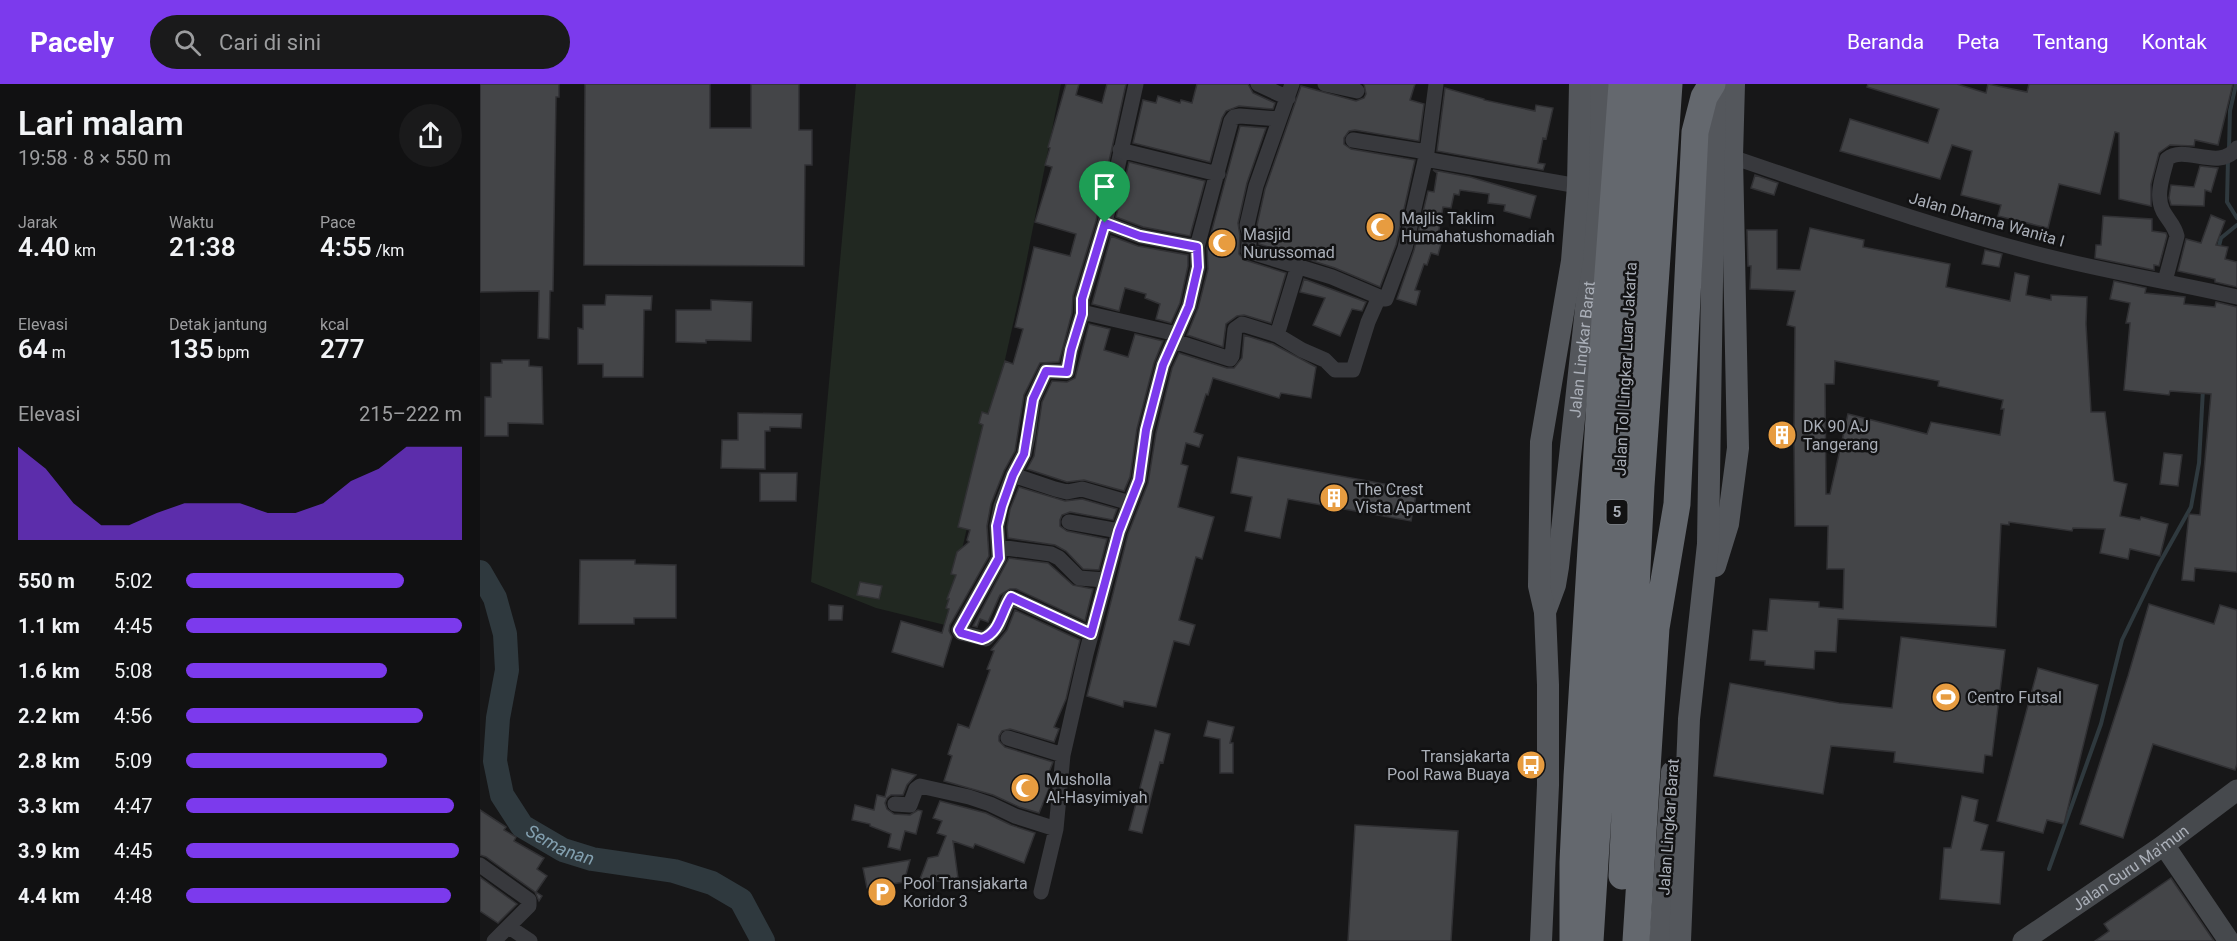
<!DOCTYPE html>
<html lang="id">
<meta charset="utf-8">
<style>
body{margin:0;font-family:Roboto,sans-serif;background:#1a1a1b;color:#f1f3f6;height:100vh;display:flex;flex-direction:column;font-size:22px;white-space:nowrap}
*{box-sizing:border-box;margin:0}
p{font-size:20px;color:#9c9d9f}
.icon{flex:none;width:33px;height:33px;fill:none;stroke:currentColor;stroke-width:2;stroke-linecap:round;stroke-linejoin:round}
.map{position:relative;flex:1;overflow:hidden}
.panel{display:flex;flex-direction:column;background:#111112;width:480px}
.panel>*{flex:none}
.pin{position:absolute;display:grid;place-items:center;width:51px;height:51px;color:#fff;margin:-62px -26px;border-radius:50% 50% 50% 0;rotate:-45deg;box-shadow:0 0 6px #0007}
.pin .icon{rotate:45deg}
.round{display:grid;place-items:center;flex:none;width:63px;height:63px;border-radius:32px;background:#1a1a1b}
.head{display:flex;align-items:center;justify-content:space-between;height:102px;padding:0 18px}
h1{font-size:33px;font-weight:600;line-height:45px}
.metrics{display:grid;grid-template-columns:repeat(3,1fr);gap:9px;height:102px;padding:6px 18px}
.metrics div{display:grid;align-content:center}
.metrics b{font-size:26px;font-weight:600}
.metrics small{font-size:16px;font-weight:400}
.metrics p{font-size:16px}
.chart{height:168px;padding:12px 18px}
.chart p{display:flex;justify-content:space-between}
.chart svg{width:100%;height:108px;margin-top:6px;fill:#7c3aed;opacity:.7}
ul{padding:0 18px;list-style:none;font-size:20px}
li{display:grid;grid-template-columns:96px 72px 1fr;align-items:center;height:45px}
li i{height:15px;border-radius:8px;background:#7c3aed}
header{display:flex;align-items:center;gap:36px;box-sizing:border-box;height:84px;padding:0 30px;background:#7c3aed;color:#fff}
header strong{font-size:28px}
nav{display:flex;gap:33px;margin-inline-start:auto;font-size:21px}
.search{width:420px;height:54px;background:#1a1a1b;display:flex;align-items:center;gap:15px;box-sizing:border-box;padding:0 21px;border-radius:33px;color:#9c9d9f;font-size:22px}
main{display:flex;flex:1;min-height:0}
.map>svg:first-child{display:block}
.green{fill:#212821}
.lines{fill:none;stroke-linecap:round;stroke-linejoin:round}
.stream{stroke:#2f393e;stroke-width:4}
.river{stroke:#2f393e;stroke-width:24}
.building{fill:#444548;stroke:#313134;stroke-width:1.5;fill-rule:evenodd}
.street{stroke:#38393d;stroke-width:15}
.secondary{stroke:#46494d;stroke-width:21}
.primary{stroke:#54575c;stroke-width:22}
.highway{stroke:#64686e;stroke-width:27}
.route-casing{stroke:#fff;stroke-width:12}
.route{stroke:#7c3aed;stroke-width:8}
.labels{text-anchor:middle;stroke-width:5;stroke-linejoin:round;paint-order:stroke}
.shield{fill:#121213;stroke:#7c8086;stroke-width:1.5}
.shield-label{font-size:15px;font-weight:bold;fill:#aaafb8}
.poi-label{font-size:16px;fill:#aaafb8;stroke:#121213;text-anchor:start}
.street-label{font-size:16px;fill:#aaafb8;stroke:#121213}
.water-label{font-size:18px;font-style:italic;fill:#83a0b0;stroke:#121213}
</style>
<header>
<strong>Pacely</strong>
<div class="search"><svg class="icon" aria-label="search" viewBox="0 0 24 24"><circle cx="10" cy="10" r="6"/><path d="M15 15l6 6"/></svg>Cari di sini</div>
<nav><a>Beranda</a><a>Peta</a><a>Tentang</a><a>Kontak</a></nav>
</header>
<main>
<section class="panel">
<div class="head"><div><h1>Lari malam</h1><p>19:58 · 8 × 550 m</p></div><a class="round"><svg class="icon" aria-label="share" viewBox="0 0 24 24"><path d="M12 15V3M7 8l5-5 5 5M5 13v7h14v-7"/></svg></a></div>
<div class="metrics">
<div><p>Jarak</p><b>4.40<small> km</small></b></div>
<div><p>Waktu</p><b>21:38</b></div>
<div><p>Pace</p><b>4:55<small> /km</small></b></div>
</div>
<div class="metrics">
<div><p>Elevasi</p><b>64<small> m</small></b></div>
<div><p>Detak jantung</p><b>135<small> bpm</small></b></div>
<div><p>kcal</p><b>277</b></div>
</div>
<div class="chart"><p><span>Elevasi</span>215–222 m</p>
<svg viewBox="0 0 160 44" preserveAspectRatio="none"><path d="M0 44V6L10 15L20 29L30 38L40 38L50 33L60 29L70 29L80 29L90 33L100 33L110 29L120 20L130 15L140 6L150 6L160 6V44z"/></svg>
</div>
<ul>
<li><b>550 m</b>5:02<i style="width:79%"></i></li>
<li><b>1.1 km</b>4:45<i style="width:100%"></i></li>
<li><b>1.6 km</b>5:08<i style="width:73%"></i></li>
<li><b>2.2 km</b>4:56<i style="width:86%"></i></li>
<li><b>2.8 km</b>5:09<i style="width:73%"></i></li>
<li><b>3.3 km</b>4:47<i style="width:97%"></i></li>
<li><b>3.9 km</b>4:45<i style="width:99%"></i></li>
<li><b>4.4 km</b>4:48<i style="width:96%"></i></li>
</ul>
</section>
<div class="map">
<svg width="1757" height="857" viewBox="0 0 1757 857">
<rect width="100%" height="100%" fill="#171718"/>
<path class="green" d="M376 0H581L541 205 465 541 396 524 331 498Z"/>
<g class="lines">
<path class="stream" d="M1749 65 1750 27 1756 0
M1748 75 1747 118 1757 134
M1738 166 1741 154 1757 141
M1569 785 1621 640 1642 556 1678 482 1711 423 1719 379 1723 305"/>
<path class="river" id="s1" d="M0 488 15 514 25 550 27 586 18 634 15 677 22 711 42 742 83 766 112 775 194 787 232 799 261 816 283 857"/>
</g>
<path class="building" d="M0 0H79V13H76L73 207H70L69 255 58 254 59 207 0 208Z
M105 0H230V44H271V0H319V46H332V81H325L324 182 104 181Z
M586 0H599L596 11 622 19 627 0H646L616 137 593 212 592 229 579 278 560 279 544 311 535 367 524 387 511 420 507 442 509 472 470 541 469 547 472 553 463 583 412 568 421 537 462 549 469 525 466 524 469 515H467L476 491 471 490 477 468 489 458 487 456 490 446 478 443 503 341 499 339 502 328 508 330 525 277 533 280 543 245 535 243 554 163 590 172 596 150 555 138 572 83 565 81 570 64 568 63Z
M717 0H768L773 9 795 19 793 25 759 22 746 27 742 34 730 78 653 59 663 16 676 19 678 12 700 19 701 16 712 19Z
M884 0H935L930 16 944 20 939 57 875 46 869 47 864 54V60L871 65 935 76 916 161 900 203 855 184 779 160V149L777 141 785 105 821 2 876 17 884 14 886 10Z
M1388 0H1477L1506 9 1508 0 1547 8 1549 0H1753L1738 61 1715 56 1714 62 1690 61 1679 69 1671 100V122L1639 115V49L1635 48 1620 110 1579 100 1568 144 1518 132 1521 121 1481 111 1492 67 1472 61 1460 95 1360 67 1370 35 1448 59 1459 25 1387 3Z
M965 4 1004 15V16L1055 27 1056 21 1073 24 1066 55 1063 54 1058 79 1065 80 1063 86 957 67Z
M760 42 786 44 767 99 758 139 760 152 759 170 765 176 806 189 791 239 764 231 757 232 746 240 743 263 707 251 718 224 728 185 727 164Z
M649 78 725 97 710 152 663 143 636 133Z
M1720 82 1738 84 1731 108 1725 106 1724 122 1691 121 1689 114 1691 101 1714 103Z
M953 86 990 93 1056 112 1050 134 1024 127 1025 121 1008 119 1009 110 980 106 979 111 974 110 971 124 963 123 958 151 963 152 958 171 951 169 947 181 944 180 935 206 940 207 936 221 917 215 934 166 948 107 954 108 957 89Z
M1275 91 1298 99 1294 111 1271 104Z
M1731 131 1745 137 1736 161 1748 163 1745 175 1757 178V203L1735 198V195L1698 187 1706 155 1721 159Z
M1623 132 1672 135V147L1686 149 1687 152 1679 182 1674 181V186L1615 174 1616 161H1621Z
M1330 144 1384 156 1383 163 1470 180 1466 203 1530 217 1535 189 1549 192 1546 211 1571 216V211L1607 213 1606 240 1611 328H1625L1634 397 1647 400 1640 432 1660 436 1661 433 1688 440 1680 472 1650 465 1648 475 1620 469 1625 445 1593 444 1592 447 1529 438V441L1521 440 1516 543 1358 535 1356 568 1335 567 1334 585 1285 581V577L1270 576 1273 546 1287 547 1290 515 1339 518V523L1363 525 1364 485H1347L1348 442H1315L1314 357H1293V345H1314L1315 243 1307 241 1315 207 1270 205 1271 182H1268L1267 146H1297V185L1320 186ZM1355 277 1459 297 1458 302 1523 316 1521 325H1524L1520 351 1451 338 1447 350 1368 330 1350 410H1346L1345 300H1354Z
M631 152 658 162 708 171V182L700 219 691 239 676 235 680 220 665 214 666 210 645 204 639 227 612 220Z
M1505 166 1522 170 1519 183 1502 180Z
M824 195 886 218 882 227 872 225 860 252 833 241 845 214 820 208Z
M1634 197 1666 204 1665 209 1705 213 1704 220 1735 223 1736 218 1757 223V488L1715 484 1714 497 1702 496 1709 430 1720 431 1731 310 1690 307 1689 311 1644 306 1650 239H1646L1650 219 1630 215Z
M126 211 172 212 171 226H164L163 293H123V280H98V244L103 245V221H125Z
M231 216 272 218 271 257 226 256V259L196 258V226H231Z
M609 240 630 245 624 266 648 273 655 250 683 257 674 279 657 345 650 393 644 407 604 396 587 398 547 385 554 372 562 318 572 297 587 298 595 294Z
M764 251 793 260 836 283 831 314 801 309 799 314 733 294 728 311 726 310 714 348 723 351 719 363 706 359 701 380 708 382 698 423 734 433 722 475 716 473 699 536 715 541 709 561 694 557 676 623 644 617 643 623 607 612 648 450 668 399 676 349 692 284 699 269 747 284H754L762 274Z
M22 276H49V282L62 283 63 340 28 339V352H5V313H11V279H22Z
M258 329 322 330 321 344 290 343V347H285V385L241 384 242 356H258Z
M1684 369 1702 371 1698 402 1680 400Z
M758 373 937 406 931 437 808 415 800 454 765 447 772 413 751 409Z
M280 389H317L316 417H280Z
M539 403 585 417 602 415 637 425 633 436 590 428 582 431 580 436V442L587 447 627 455 619 486 603 485 586 467 575 461 528 454 527 443 530 425Z
M529 474 568 479 593 501 613 505 605 537 536 505H530L520 511 508 538 500 535 497 543 493 542Z
M100 476H155V480L196 481V534H154V540H99Z
M380 498 402 502 399 515 377 511Z
M1669 520 1734 540 1740 521 1757 526V680L1755 686 1673 660 1643 754 1600 740 1648 592Z
M349 521 363 522 362 536H349Z
M535 526 600 556 586 615 574 643 579 645 574 658 530 645 522 647 519 652V657L525 663 573 678 566 696 571 697 570 702 559 729 539 723 513 711 464 697 472 672 468 670 478 640 489 644 510 586 507 585 514 567 511 566 527 546Z
M1421 553 1525 566 1512 672 1505 671 1503 689 1414 678 1415 668 1351 662 1343 710 1234 692 1250 599 1359 619 1412 624Z
M1558 584 1618 601 1584 740 1567 736 1563 749 1517 737Z
M728 637 754 643 750 659H753V689H740V655L724 652Z
M675 646 690 650 683 679 680 678 662 749 649 746Z
M412 685 436 691 427 701 423 711H411L407 714 405 719 407 725 414 730 430 731 438 726 442 727 436 750 425 747 420 766 408 763 411 750 390 742V740L372 736 375 721 394 726 397 711 405 713Z
M1482 712 1498 716 1494 737 1508 741 1501 766 1524 768 1520 820 1460 815 1464 764H1471Z
M460 717 506 729 531 741 555 749 544 779 495 760 493 764 473 757 478 794 438 800 448 774 458 772 466 752 457 749 462 737 453 734Z
M0 726 26 743 24 746 36 753 34 757 64 774 57 785 67 792 56 808 62 812 59 817 55 808 6 773 0 771Z
M875 741 978 747 971 857H868Z
M430 776 424 798 387 804 383 784Z
M0 793 37 820 18 839 0 827Z
M1691 794 1734 857H1615L1629 847 1624 840Z"/>
<g class="lines">
<path class="street" d="M656 0 625 139 660 152 717 163
M778 0 808 14
M812 0 776 102 767 141 770 151 768 167 852 193 904 215H906L925 164 947 68 956 0
M845 0 877 7
M873 56 947 68
M640 66 738 90
M1252 73C1358 109 1465 147 1574 174 1634 189 1696 199 1757 213
M945 75 1098 102
M818 182 797 251 822 266 845 276 855 286H873L888 238 899 213
M1685 197 1697 152C1695 142 1688 136 1683 127 1675 111 1683 92 1687 75 1705 60 1739 88 1757 64
M602 230 606 229 697 250
M694 257 750 275 752 272 755 245 762 240 797 251
M533 391 575 405 587 408 602 405 650 419
M589 438 639 447
M519 463 571 470 579 474 599 494 625 496
M611 550 532 514 529 515 518 542 506 555 481 549 479 546 519 474 517 442 521 422 533 391 544 370 548 352 553 315 566 287 587 288 591 266 602 230V215L625 139
M528 654 583 671
M415 720 430 721 436 705 440 702 489 713 510 720 535 732 576 745
M0 781 49 816V822L14 857
M561 808 576 745 583 671 606 570 639 447 659 396 666 347 683 281 709 222 718 183 717 163 751 37 754 33 760 32 799 35
M29 843 50 857"/>
<g class="secondary">
<path d="M1684 761 1749 857"/>
<path id="s2" d="M1543 857 1684 761 1757 706"/>
</g>
<g class="primary">
<path d="M1235 482 1248 440 1258 364 1252 73 1254 0"/>
<path id="s3" d="M1065 528 1075 501 1078 483 1113 160 1118 0"/>
<path d="M1061 857 1068 701V601L1065 528 1059 502 1061 358 1092 177 1098 102 1100 0"/>
<path d="M1180 857 1192 688"/>
<path d="M1200 857 1209 635 1228 460 1235 0"/>
</g>
<path class="highway" d="M1142 792 1161 402 1189 0
M1093 856V778L1097 693 1127 203 1142 0
M1110 857 1136 441 1142 292 1164 0
M1156 857 1176 544 1197 420 1215 48 1224 13 1232 0"/>
</g>
<g class="lines">
<g class="route-casing">
<path id="route" d="M625 139 660 152 717 163 718 183 709 222 683 281 666 346 659 396 639 447 611 550 531 513C521 528 520 549 502 555L481 549 479 546 519 474 517 442 522 422 533 391 544 370 553 315 566 287 587 288 591 266 602 230V215Z"/>
</g>
<use href="#route" class="route"/>
</g>
<defs>
<g id="mosque-disc" transform="scale(1.5)"><circle r="9.5" fill="#e79c40" stroke="#121213"/><path d="M3.5-4.9A6 6 0 1 0 3.5 4.9A5 5 0 1 1 3.5-4.9Z" fill="#fff"/></g>
<g id="building-disc" transform="scale(1.5)"><circle r="9.5" fill="#e79c40" stroke="#121213"/><path d="M-4-6H4V6H1V3H-1V6H-4ZM-2.5-4.3h1.7v1.8h-1.7ZM.8-4.3h1.7v1.8H.8ZM-2.5-1h1.7V.8h-1.7ZM.8-1h1.7V.8H.8Z" fill="#fff"/></g>
<g id="stadium-disc" transform="scale(1.5)"><circle r="9.5" fill="#e79c40" stroke="#121213"/><path d="M0-5a6.5 5 0 1 0 0 10a6.5 5 0 1 0 0-10ZM-3.5-1.8h7v3.6h-7Z" fill="#fff"/></g>
<g id="bus-disc" transform="scale(1.5)"><circle r="9.5" fill="#e79c40" stroke="#121213"/><path d="M-5-6H5V4H4V6H2V4H-2V6H-4V4H-5ZM-3.5-4V0h7V-4ZM-3.5 1.2v1.5H-2V1.2ZM2 1.2v1.5H3.5V1.2Z" fill="#fff"/></g>
<g id="parking-disc" transform="scale(1.5)"><circle r="9.5" fill="#e79c40" stroke="#121213"/><path d="M-3.5-5.5H1a3.5 3.5 0 0 1 0 7H-1V5.5H-3.5ZM-1-3.4V-.6H.8a1.4 1.4 0 0 0 0-2.8Z" fill="#fff"/></g>
</defs>
<g fill-rule="evenodd">
<use href="#mosque-disc" x="900" y="143"/>
<use href="#mosque-disc" x="742" y="159"/>
<use href="#building-disc" x="1302" y="351"/>
<use href="#building-disc" x="854" y="414"/>
<use href="#stadium-disc" x="1466" y="613"/>
<use href="#bus-disc" x="1051" y="681"/>
<use href="#mosque-disc" x="545" y="704"/>
<use href="#parking-disc" x="402" y="808"/>
</g>
<g class="labels">
<rect class="shield" x="1126.5" y="416" width="21" height="24" rx="4.5"/>
<g class="shield-label">
<text x="1137" y="433">5</text>
</g>
<g class="poi-label">
<text x="921" y="140">Majlis Taklim<tspan x="921" dy="18">Humahatushomadiah</tspan></text>
<text x="763" y="156">Masjid<tspan x="763" dy="18">Nurussomad</tspan></text>
<text x="1323" y="348">DK 90 AJ<tspan x="1323" dy="18">Tangerang</tspan></text>
<text x="875" y="411">The Crest<tspan x="875" dy="18">Vista Apartment</tspan></text>
<text x="1487" y="619">Centro Futsal</text>
<text x="1030" y="678" text-anchor="end">Transjakarta<tspan x="1030" dy="18">Pool Rawa Buaya</tspan></text>
<text x="566" y="701">Musholla<tspan x="566" dy="18">Al-Hasyimiyah</tspan></text>
<text x="423" y="805">Pool Transjakarta<tspan x="423" dy="18">Koridor 3</tspan></text>
</g>
<g class="street-label">
<text transform="translate(1507 135) rotate(16)" y="6">Jalan Dharma Wanita I</text>
<text dy="6" stroke="none"><textPath href="#s3" startOffset="266">Jalan Lingkar Barat</textPath></text>
<text transform="translate(1145 285) rotate(-87)" y="6">Jalan Tol Lingkar Luar Jakarta</text>
<text transform="translate(1188 743) rotate(-86)" y="6">Jalan Lingkar Barat</text>
<text dy="6" stroke="none"><textPath href="#s2" startOffset="130">Jalan Guru Ma'mun</textPath></text>
</g>
<g class="water-label">
<text dy="6" stroke="none"><textPath href="#s1" startOffset="310">Semanan</textPath></text>
</g>
</g>
</svg>
<div class="pin" style="left:625px;top:139px;background:#1e9e55"><svg class="icon" aria-label="arrive" viewBox="0 0 24 24"><path d="M6 21V4h12l-3 4 3 4H6"/></svg></div>
</div>
</main>
